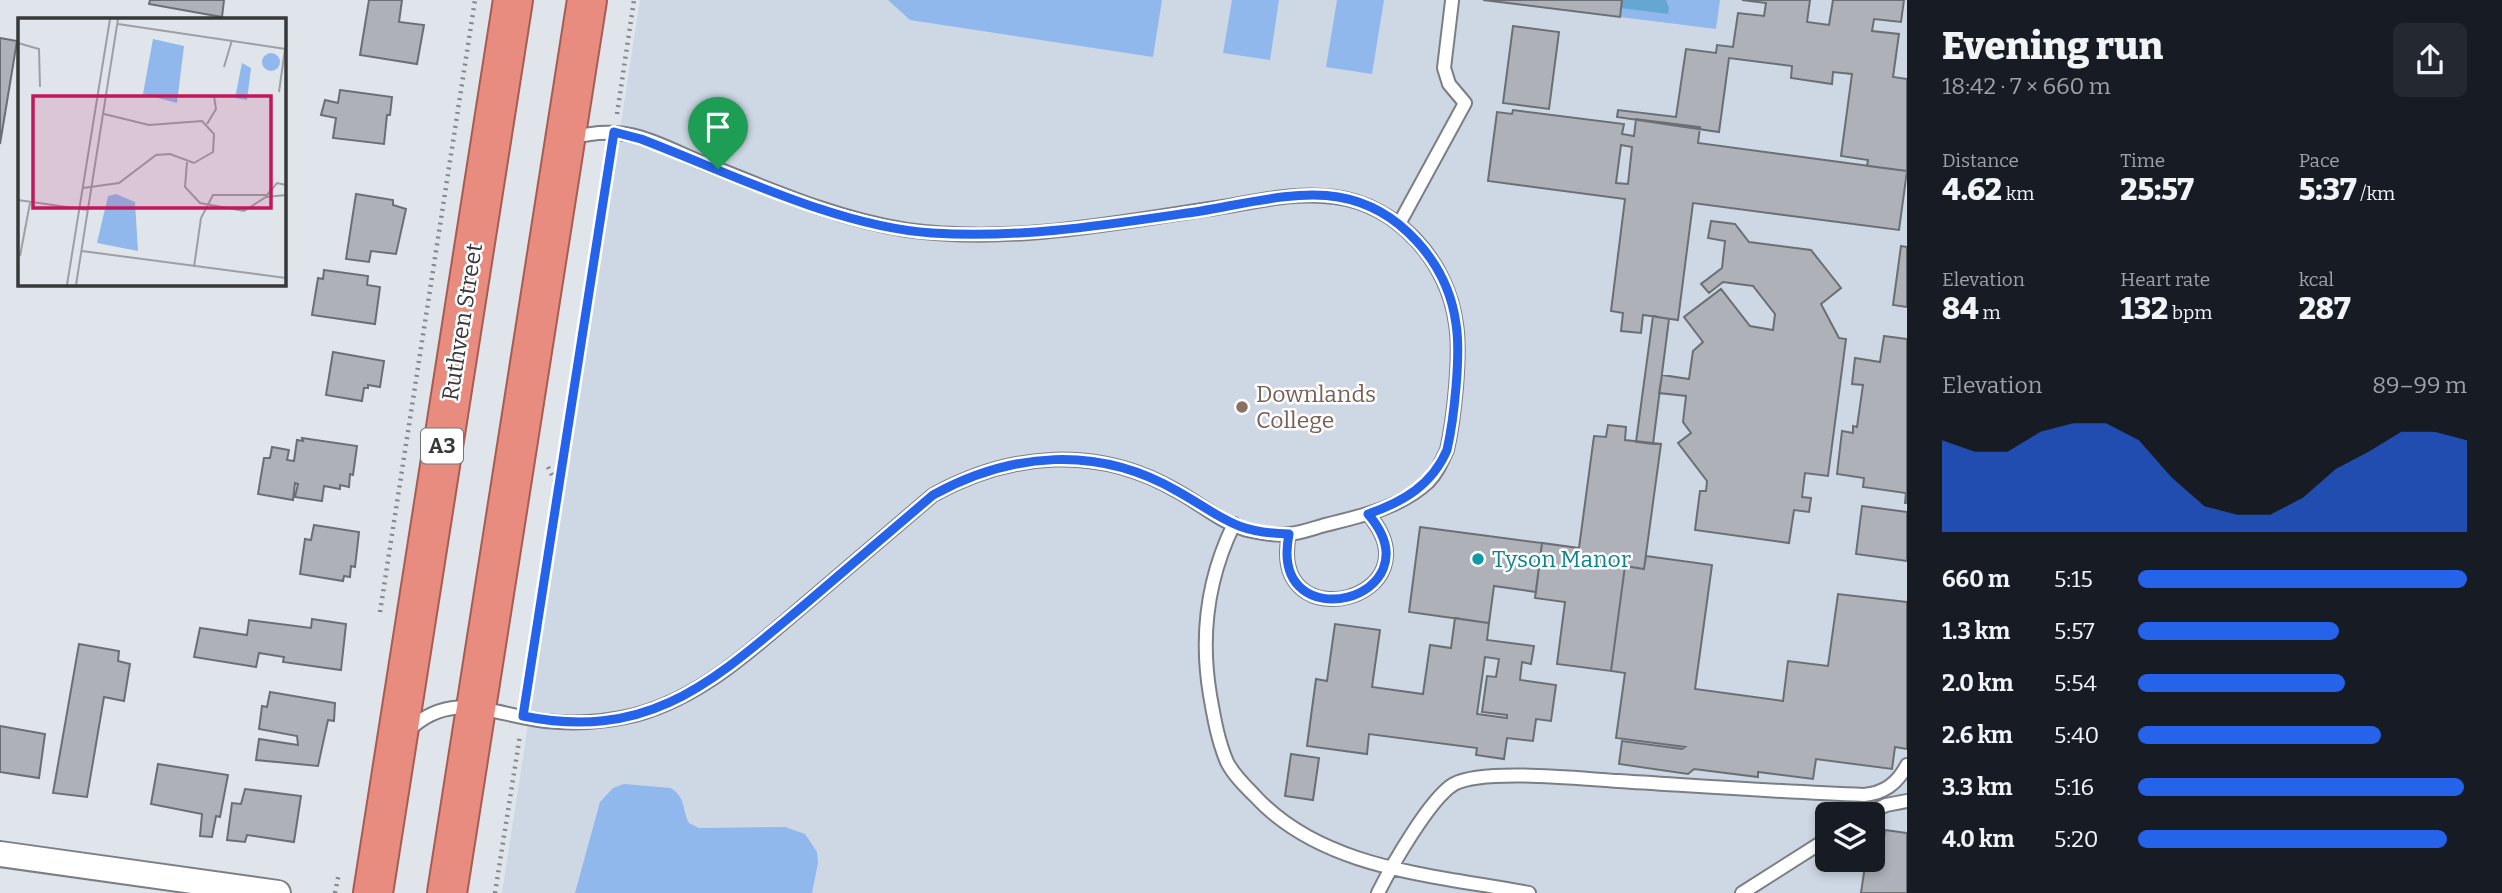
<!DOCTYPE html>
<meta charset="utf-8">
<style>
body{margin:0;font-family:Bitter,serif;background:#242831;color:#f1f3f6;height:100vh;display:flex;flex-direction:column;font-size:26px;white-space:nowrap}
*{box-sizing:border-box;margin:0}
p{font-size:23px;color:#9ea1a6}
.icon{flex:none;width:38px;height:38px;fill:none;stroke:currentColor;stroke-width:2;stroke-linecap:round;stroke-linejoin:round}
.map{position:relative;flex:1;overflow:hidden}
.panel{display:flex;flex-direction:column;background:#171b24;width:595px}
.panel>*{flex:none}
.controls{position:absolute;left:1815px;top:802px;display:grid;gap:14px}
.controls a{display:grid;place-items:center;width:70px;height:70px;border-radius:10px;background:#171b24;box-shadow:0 4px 10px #0003;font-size:35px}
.pin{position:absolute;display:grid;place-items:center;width:60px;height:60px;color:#fff;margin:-72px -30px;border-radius:50% 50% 50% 0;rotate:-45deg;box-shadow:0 0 7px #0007}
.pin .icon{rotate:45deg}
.round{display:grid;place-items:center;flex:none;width:74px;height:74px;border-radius:10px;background:#242831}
.headline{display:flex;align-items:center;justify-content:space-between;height:119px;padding:0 35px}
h1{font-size:38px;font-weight:800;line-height:52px}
.stats{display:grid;grid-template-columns:repeat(3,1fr);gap:10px;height:119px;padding:7px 35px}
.stats div{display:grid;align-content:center}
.stats b{font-size:30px;font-weight:800}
.stats small{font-size:19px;font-weight:400}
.stats p{font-size:19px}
.chart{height:196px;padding:14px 35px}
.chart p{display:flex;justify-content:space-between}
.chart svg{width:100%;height:126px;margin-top:7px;fill:#2563eb;opacity:.7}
ul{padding:0 35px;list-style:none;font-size:23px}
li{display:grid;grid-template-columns:112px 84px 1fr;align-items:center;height:52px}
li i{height:18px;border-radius:9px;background:#2563eb}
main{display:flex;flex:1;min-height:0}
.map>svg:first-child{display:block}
.built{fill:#ced8e4;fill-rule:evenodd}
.green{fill:#91b8ec}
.water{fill:#64a7d2}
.building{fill:#aeb2b8;stroke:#6a6f74;stroke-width:2;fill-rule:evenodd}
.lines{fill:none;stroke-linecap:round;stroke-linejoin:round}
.service-casing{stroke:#7b7f85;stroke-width:16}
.minor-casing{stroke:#7b7f85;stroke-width:28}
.trunk-casing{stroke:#a65c52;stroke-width:42}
.path{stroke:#84878b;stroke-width:4.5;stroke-dasharray:2 5;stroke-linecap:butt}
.service{stroke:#fff;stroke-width:12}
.minor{stroke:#fff;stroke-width:24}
.trunk{stroke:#e88c7f;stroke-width:38}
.route-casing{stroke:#fff;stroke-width:14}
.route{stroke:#2563eb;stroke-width:9}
.education-dot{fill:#8d6e63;stroke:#fff;stroke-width:2.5}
.culture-dot{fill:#0f9aa8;stroke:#fff;stroke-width:2.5}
.labels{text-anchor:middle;stroke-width:5;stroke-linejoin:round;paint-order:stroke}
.shield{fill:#fff;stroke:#727475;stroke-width:2}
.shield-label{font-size:21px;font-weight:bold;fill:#36383a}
.street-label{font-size:23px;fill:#36383a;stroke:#fff}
.education-label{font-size:23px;fill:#785e54;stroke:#fff;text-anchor:start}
.culture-label{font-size:23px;fill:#0d838f;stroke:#fff;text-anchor:start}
.inset-road{fill:none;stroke:#9c9fa4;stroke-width:2}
.view{fill:#c2185b;fill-opacity:0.15;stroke:#c2185b;stroke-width:3.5}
.inset-edge{fill:none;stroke:#36383a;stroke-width:3.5}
</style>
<main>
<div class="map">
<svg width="1907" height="893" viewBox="0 0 1907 893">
<rect width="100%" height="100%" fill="#e0e4eb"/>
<path class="built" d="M640 0H1907V893H502ZM1827 814H1872V859H1827Z"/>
<path class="green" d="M888 0H1162L1153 57 910 20Z
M1232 0H1279L1270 60 1223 53Z
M1337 0H1384L1372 74 1326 67Z
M1622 0H1720L1716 29 1620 17Z
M624 784 671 788C686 798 682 809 689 823L699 828 785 827 805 834 817 852 818 863 812 893H575L600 802 613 788Z"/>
<path class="water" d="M1622 0H1666L1669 8 1668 14 1621 8Z"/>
<path class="building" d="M150 0H224L222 17 149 4Z
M369 0H402L399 22 424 25 417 64 360 55Z
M1483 0H1622L1620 17Z
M1742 0H1810L1807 22 1829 25 1833 0H1904L1901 22 1874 19 1872 31 1899 34 1893 77 1907 79V171L1867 166 1868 160 1841 156 1852 74 1833 72 1832 84 1791 78 1792 66 1729 58 1719 132 1617 117 1618 110 1676 117 1686 49 1716 53 1717 45 1733 47 1738 13 1764 16 1766 3Z
M1513 26 1559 32 1549 109 1503 103Z
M0 38 17 41 0 144Z
M340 90 392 97 390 115H387L384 144 333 138 336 118 321 115 325 100 338 103Z
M1513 110 1624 124 1622 134 1634 136 1636 119 1700 127 1698 143 1907 171 1899 230 1693 203 1678 320 1643 315 1641 333 1621 331 1623 313 1611 311 1625 199 1488 181 1497 112 1512 114ZM1621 145 1632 147 1628 184 1616 183Z
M356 194 393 200V205L406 209 396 254 371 251 369 262 346 259Z
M1711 221 1735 224 1749 242 1811 250 1841 288 1821 304 1839 338 1846 339 1828 476 1805 473 1802 497 1811 498 1809 512 1794 510 1789 543 1695 530 1700 491H1706L1707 481 1678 443 1691 433 1683 422 1686 396 1659 393 1662 375 1689 379 1693 351 1703 342 1684 317 1721 289 1750 326 1773 330 1775 314 1753 286 1723 282 1709 293 1701 284 1722 268 1725 241 1708 238Z
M1901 246 1907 247V307L1893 305Z
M324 270 368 276 367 285 380 287 375 324 312 315 318 278 323 279Z
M1653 316 1669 319 1653 444 1636 442Z
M1884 336 1907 339V503H1905L1906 493 1863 487 1864 478 1837 474 1842 431 1853 433V426L1857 427 1863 385 1852 384 1855 358 1880 362Z
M333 352 384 361 380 387 368 385V388H364L362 401 326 395Z
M1608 425 1626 427 1625 440 1661 444 1644 569 1625 566 1611 671 1557 664 1565 602 1535 598 1542 543 1579 548 1594 436 1606 437Z
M302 438 357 446 353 475 350 474 349 487 340 485V489L324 486 322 501 295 497 298 484 295 483 293 500 258 494 264 458H270L272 447 289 450 287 460 294 461 297 440 303 441Z
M1862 506 1907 512V561L1856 554Z
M314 525 359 532 355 567 351 566 350 577 344 576 343 581 300 574 305 539 311 540Z
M1420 527 1542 543 1536 592 1494 586 1489 623 1409 612Z
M1646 556 1712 565 1695 689 1783 701 1788 661 1828 666 1838 594 1907 602V749L1895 747 1892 769 1816 759 1813 779 1758 772V777L1694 769 1688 774 1619 764 1622 741 1682 749 1685 747 1616 738 1625 673 1611 671 1625 566 1644 569Z
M1455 618 1489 623 1487 640 1534 646 1531 664 1522 662 1520 680 1556 685 1551 721 1536 719 1533 741 1507 738 1504 759 1476 755 1477 748 1369 734 1367 754 1307 746 1316 679 1327 681 1335 624 1380 630 1372 687 1423 694 1430 645 1451 648ZM1485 657 1499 659 1496 677 1487 676 1482 712 1507 715V718L1477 714Z
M312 619 346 624 341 670 283 662 284 657 259 653 256 667 194 657 200 628 247 635 249 620 311 628Z
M79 644 119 651 118 661 130 664 124 701 104 697 87 797 53 793Z
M270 692 335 703 334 721 328 720 318 766 256 760 259 739 298 745 297 736 259 729 262 706 267 707Z
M0 726 45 734 39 778 0 772Z
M1291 754 1319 758 1313 800 1285 796Z
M158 764 228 775 220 817 216 816 212 837 200 836 202 814 151 804Z
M245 789 301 796 294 842 247 835 245 842 227 840 232 803 241 804Z
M1885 830 1907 833V893H1861L1866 859H1872V843L1883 844Z"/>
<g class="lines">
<g class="service-casing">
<path id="service" d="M1399 224 1465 103 1449 84 1444 68 1452 1
M1234 524C1207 579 1200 635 1210 695 1214 718 1218 741 1227 762 1233 774 1244 785 1254 795 1322 870 1435 875 1529 893
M1289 534C1267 644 1441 599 1368 514
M409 730C452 689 495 715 545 721 574 724 606 722 635 715 702 697 751 650 803 606 846 569 890 532 933 495 1011 452 1098 445 1177 491 1201 504 1220 522 1247 530 1260 533 1276 536 1289 534 1301 533 1314 528 1325 525 1361 516 1400 508 1428 482 1437 473 1442 461 1447 450 1454 419 1461 355 1456 324 1448 262 1398 205 1335 197 1294 191 1250 203 1209 209 1110 224 1008 244 907 230 836 219 769 189 703 163 678 153 651 138 625 134 606 131 589 133 571 138
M1867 814 1886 805 1907 801
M1378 893C1391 867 1430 798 1454 784 1484 768 1581 779 1618 781 1700 786 1782 792 1864 795 1884 793 1897 784 1907 765
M1742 893 1827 839"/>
</g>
<g class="minor-casing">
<path id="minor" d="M0 854 278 893"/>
</g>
<g class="trunk-casing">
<path id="trunk" d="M373 893 513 0
M447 893 587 0"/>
</g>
<path class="path" d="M617 114 634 0
M548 467 558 487
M380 612 475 0
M526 699 611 151
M335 893 339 873
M495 893 520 735"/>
<use href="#service" class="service"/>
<use href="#minor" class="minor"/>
<use href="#trunk" class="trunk"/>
</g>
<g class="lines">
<g class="route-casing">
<path id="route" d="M614 132 641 139C730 173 838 227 932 233 1023 239 1112 224 1201 211 1243 204 1296 190 1338 197 1399 207 1448 263 1456 324 1461 355 1454 419 1447 450 1432 485 1403 502 1368 514 1441 599 1267 644 1289 534 1233 533 1222 516 1177 491 1098 445 1011 452 933 495 890 532 846 569 803 606 713 681 650 742 523 716Z"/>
</g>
<use href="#route" class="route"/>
</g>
<circle class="education-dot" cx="1242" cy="407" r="7"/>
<circle class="culture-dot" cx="1478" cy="559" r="7"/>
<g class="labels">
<rect class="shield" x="421" y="428.5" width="42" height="35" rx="5"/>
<g class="shield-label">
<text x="442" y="453">A3</text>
</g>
<g class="street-label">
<text transform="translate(462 322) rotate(-81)" y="8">Ruthven Street</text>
</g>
<g class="education-label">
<text x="1256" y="402">Downlands<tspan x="1256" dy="26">College</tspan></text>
</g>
<g class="culture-label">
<text x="1492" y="567">Tyson Manor</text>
</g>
</g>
<g transform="translate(18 18)">
<rect width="268" height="268" fill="#e0e4eb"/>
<path d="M135 21 166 28 159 85 125 76ZM244 44a9 9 0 1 1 18 0a9 9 0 1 1-18 0ZM224 45 233 50 229 82 217 80ZM98 176 117 184 120 233 79 225 90 178Z" fill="#91b8ec"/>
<path class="inset-road" d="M100 6 268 31M0 25 21 31 22 69M206 49 214 22M261 74 267 31M189 106 198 91 196 78M169 144 167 169 182 185 226 193 248 179 268 177M65 170 101 165 138 137 152 136 176 145 195 134 196 116 184 103 131 107 86 96M0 182 70 192M64 233 268 260M2 238 12 185M176 249 183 200 195 177H249L259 165 268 167M49 267 92 1M58 267 100 1"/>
<path class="view" d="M15 78H253V190H15Z"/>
<rect width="268" height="268" class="inset-edge"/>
</g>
</svg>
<div class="controls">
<a><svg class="icon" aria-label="layers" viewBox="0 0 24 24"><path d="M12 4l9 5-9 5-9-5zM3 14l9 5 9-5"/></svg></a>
</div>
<div class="pin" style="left:718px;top:169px;background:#1e9e55"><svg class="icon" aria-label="arrive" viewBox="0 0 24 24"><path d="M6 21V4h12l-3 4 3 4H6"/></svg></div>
</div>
<section class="panel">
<div class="headline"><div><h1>Evening run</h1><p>18:42 · 7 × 660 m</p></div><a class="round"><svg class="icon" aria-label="share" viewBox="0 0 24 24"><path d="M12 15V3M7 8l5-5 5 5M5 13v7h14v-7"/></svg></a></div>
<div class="stats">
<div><p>Distance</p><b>4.62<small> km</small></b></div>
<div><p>Time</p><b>25:57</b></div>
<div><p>Pace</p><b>5:37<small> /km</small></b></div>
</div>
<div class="stats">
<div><p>Elevation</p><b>84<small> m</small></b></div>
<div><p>Heart rate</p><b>132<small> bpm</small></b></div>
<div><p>kcal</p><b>287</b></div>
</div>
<div class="chart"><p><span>Elevation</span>89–99 m</p>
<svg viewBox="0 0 160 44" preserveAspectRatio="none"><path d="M0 44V12L10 16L20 16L30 9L40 6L50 6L60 12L70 25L80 35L90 38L100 38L110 32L120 22L130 16L140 9L150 9L160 12V44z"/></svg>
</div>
<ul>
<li><b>660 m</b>5:15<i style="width:100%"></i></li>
<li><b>1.3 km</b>5:57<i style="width:61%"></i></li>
<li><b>2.0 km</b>5:54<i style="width:63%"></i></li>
<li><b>2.6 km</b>5:40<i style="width:74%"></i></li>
<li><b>3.3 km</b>5:16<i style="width:99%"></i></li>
<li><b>4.0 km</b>5:20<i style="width:94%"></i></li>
</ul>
</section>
</main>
